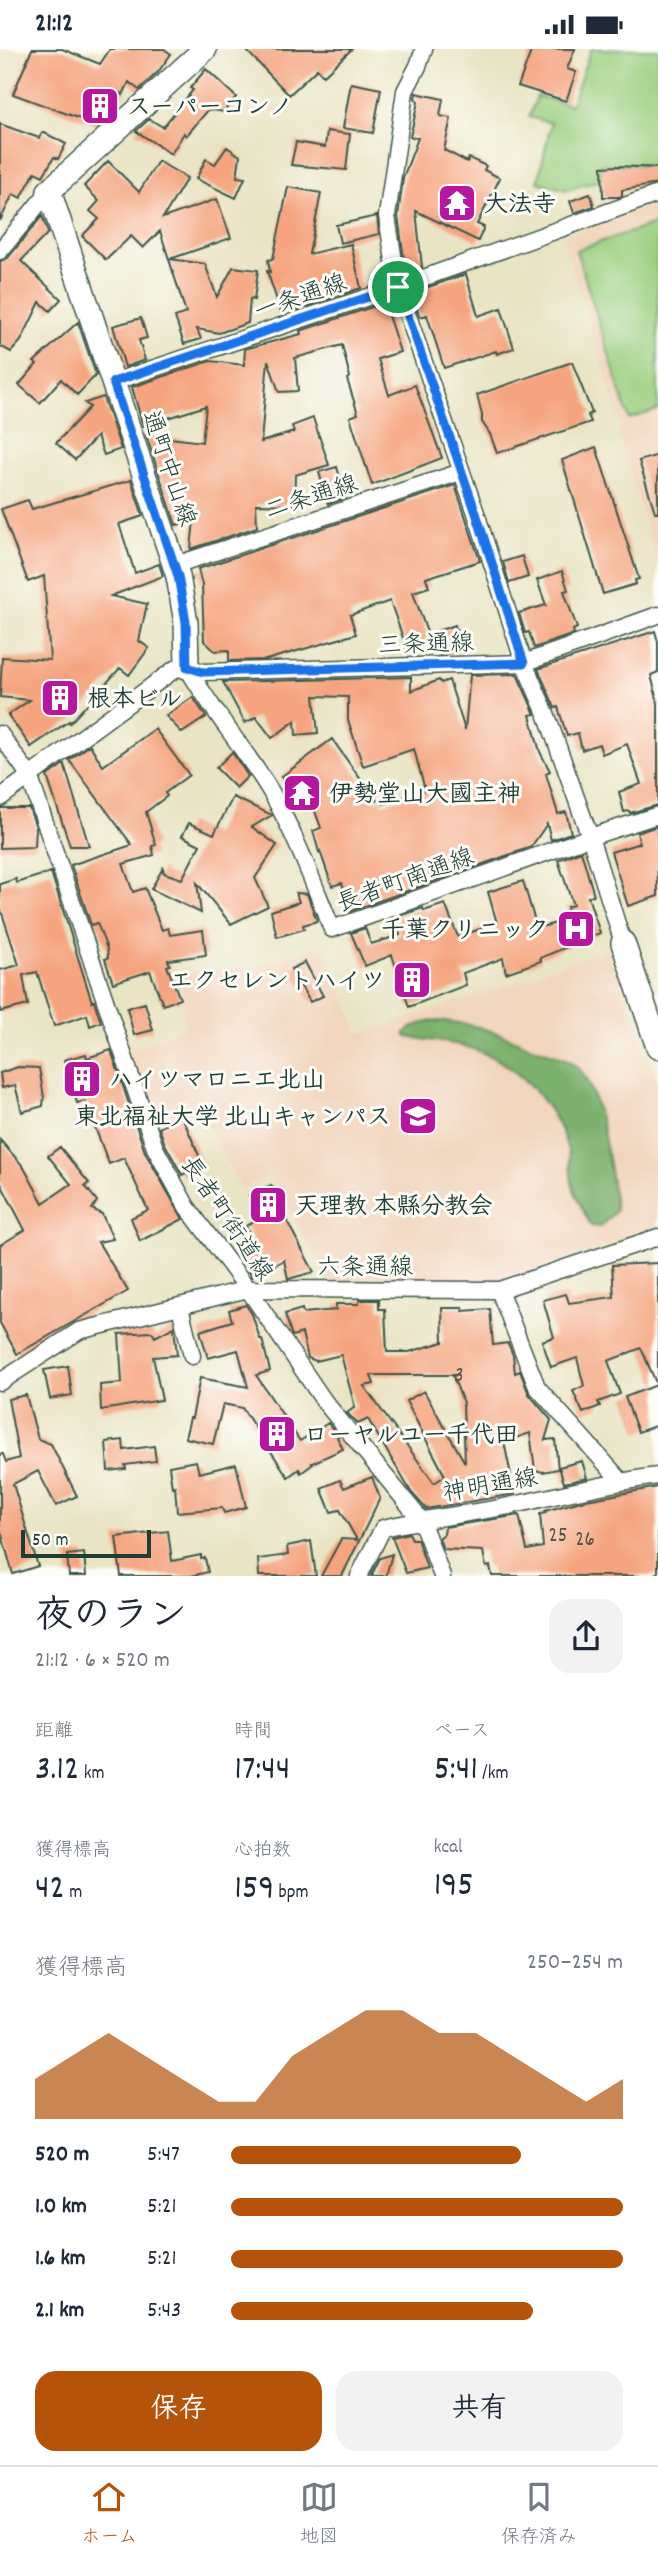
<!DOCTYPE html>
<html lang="ja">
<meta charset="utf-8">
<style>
body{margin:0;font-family:Dekko,"Klee One",sans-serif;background:#f2f2f3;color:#1f2937;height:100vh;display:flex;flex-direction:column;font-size:26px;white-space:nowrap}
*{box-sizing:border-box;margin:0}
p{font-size:23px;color:#747a83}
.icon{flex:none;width:38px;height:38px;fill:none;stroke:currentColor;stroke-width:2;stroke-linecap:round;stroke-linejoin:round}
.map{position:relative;height:1527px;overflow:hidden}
.panel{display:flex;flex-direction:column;background:#fff;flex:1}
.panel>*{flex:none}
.scale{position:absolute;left:21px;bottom:18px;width:130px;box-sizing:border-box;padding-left:7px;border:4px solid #1f3d34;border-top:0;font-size:19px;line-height:24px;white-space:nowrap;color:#1f3d34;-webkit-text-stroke:5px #fdfcf7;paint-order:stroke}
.pin{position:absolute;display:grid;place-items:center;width:60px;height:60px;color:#fff;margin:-30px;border:4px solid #fff;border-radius:50%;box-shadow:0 2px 7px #0007}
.round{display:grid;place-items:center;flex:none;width:74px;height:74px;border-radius:21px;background:#f2f2f3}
.head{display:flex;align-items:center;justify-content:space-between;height:119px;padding:0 35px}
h1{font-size:38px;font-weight:600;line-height:52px}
.metrics{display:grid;grid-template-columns:repeat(3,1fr);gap:10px;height:119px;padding:7px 35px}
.metrics div{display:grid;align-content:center}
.metrics b{font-size:35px;font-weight:600}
.metrics small{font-size:19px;font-weight:400}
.metrics p{font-size:19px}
.chart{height:196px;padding:14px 35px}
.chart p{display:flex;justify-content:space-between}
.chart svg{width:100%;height:126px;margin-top:7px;fill:#b45309;opacity:.7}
.cta{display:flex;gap:14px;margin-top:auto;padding:14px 35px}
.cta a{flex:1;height:80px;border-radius:21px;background:#b45309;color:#fff;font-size:28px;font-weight:600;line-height:80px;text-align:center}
.cta a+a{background:#f2f2f3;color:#1f2937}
ul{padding:0 35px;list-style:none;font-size:23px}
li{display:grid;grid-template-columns:112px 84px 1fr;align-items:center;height:52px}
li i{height:18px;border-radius:9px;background:#b45309}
.status{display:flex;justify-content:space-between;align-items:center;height:49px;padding:0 35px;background:#fff;direction:ltr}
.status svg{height:19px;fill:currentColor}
.tab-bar{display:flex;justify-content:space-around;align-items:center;height:98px;border-top:2px solid #e0e1e3;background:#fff;font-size:19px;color:#747a83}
.tab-bar a{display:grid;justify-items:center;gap:4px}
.tab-bar .on{color:#b45309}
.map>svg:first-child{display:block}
.built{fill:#f1d5bd}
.green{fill:#9ace7e;stroke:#5c8659;stroke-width:2}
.forest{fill:#7bb16d;stroke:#4d7750;stroke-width:2}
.building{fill:#f5a47f;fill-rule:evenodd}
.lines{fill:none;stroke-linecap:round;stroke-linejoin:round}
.street-casing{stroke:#3d564a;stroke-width:19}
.secondary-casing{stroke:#3d564a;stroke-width:26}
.street{stroke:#fff;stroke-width:16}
.secondary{stroke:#fff;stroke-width:23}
.route-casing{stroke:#fff;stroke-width:14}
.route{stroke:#1a73e8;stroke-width:9}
.labels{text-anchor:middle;stroke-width:6;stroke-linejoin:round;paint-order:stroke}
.number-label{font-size:21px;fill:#545747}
.poi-label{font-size:24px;font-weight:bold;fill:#1f3d34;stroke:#fdfcf7;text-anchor:start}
.street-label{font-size:24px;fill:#1f3d34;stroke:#fdfcf7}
</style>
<div class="status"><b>21:12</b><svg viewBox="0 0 49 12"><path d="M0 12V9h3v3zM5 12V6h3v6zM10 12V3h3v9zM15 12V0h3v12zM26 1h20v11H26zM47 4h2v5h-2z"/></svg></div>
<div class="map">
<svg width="658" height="1527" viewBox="0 0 658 1527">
<rect width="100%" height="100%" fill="#fdfcf7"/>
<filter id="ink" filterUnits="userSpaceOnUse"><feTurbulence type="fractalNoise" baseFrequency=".0143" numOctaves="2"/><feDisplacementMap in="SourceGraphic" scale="14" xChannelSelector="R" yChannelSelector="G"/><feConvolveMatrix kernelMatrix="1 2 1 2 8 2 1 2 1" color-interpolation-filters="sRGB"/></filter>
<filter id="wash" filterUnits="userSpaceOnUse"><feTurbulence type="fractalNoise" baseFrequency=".00686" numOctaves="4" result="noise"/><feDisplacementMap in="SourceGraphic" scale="28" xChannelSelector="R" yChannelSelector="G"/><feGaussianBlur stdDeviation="1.57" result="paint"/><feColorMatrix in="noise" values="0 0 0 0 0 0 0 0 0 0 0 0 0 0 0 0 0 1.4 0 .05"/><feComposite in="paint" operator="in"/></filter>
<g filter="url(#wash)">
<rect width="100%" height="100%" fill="#e9e4c4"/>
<path class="built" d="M658 154V516L618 383 621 376 562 188Z
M321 898 325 900 359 985 536 927 543 922 608 900 658 1034V1179L500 1234 329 1232 270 1127 241 1140 204 1069 150 1064 129 1003 184 978 181 924 254 918Z"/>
<path class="green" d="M591 0H658V117L601 115 600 131 567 141 538 133 551 74 529 68 537 47 571 56Z
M658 174V361L629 370 576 201Z"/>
<path class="forest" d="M432 972C463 971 496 982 524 995 540 1002 561 1005 574 1015 601 1034 611 1129 616 1162L600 1178 591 1177C584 1163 575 1148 572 1133 570 1120 570 1107 566 1095 554 1057 519 1017 481 1003 458 994 432 991 407 988L405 984 414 977Z"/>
<g id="blocks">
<path class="building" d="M32 0H62L100 15 110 0H164L171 5 158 23 139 41 129 33 123 46 120 44 108 69 100 77 13 45Z
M245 0H352L323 27 317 20 289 46Z
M532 0H575L567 20 576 23 566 52 518 37Z
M206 20 236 48 223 63 209 60 186 87 184 84 171 105 136 82 149 70 163 78 193 41 190 39Z
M351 34 381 40 373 84 343 79Z
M416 44 443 50 440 67 451 69 444 101 467 113 469 109 486 117 484 121 500 129 477 175 484 178 478 192 416 162 422 218 406 224 398 167 403 129 418 89 410 88 418 53 415 49Z
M0 75 39 89 43 83 66 95 58 110 54 108 43 127 35 123 21 149 13 145 0 172Z
M327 82 350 85 346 121 291 116 296 93 325 98Z
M227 98 240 107 237 128 245 129 236 149 196 130 206 110 215 115Z
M108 112 139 143 158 112 187 129 163 169 217 150 231 189 170 210 205 215 217 248 233 218 258 221 254 251 250 250 248 274 219 284 197 280 201 290 184 295 175 268 186 264 160 182 143 199 131 187 106 211 82 187 99 170 90 162 99 152 84 137Z
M618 117 658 119V135L622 141V147L619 148H603L602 118Z
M288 138 321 144 309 205 351 195 361 239 294 262 293 259 281 263 267 222 270 223 268 211 273 210Z
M590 145 594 157 574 164 570 152Z
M42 167 48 184 21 212 61 250 50 262 40 253 21 292 11 303 0 297V212L8 209Z
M377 167 379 185 340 194 336 176Z
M466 225 478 267 501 259 514 299 497 305 496 302 444 319 427 266 420 268 411 244Z
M384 254 400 303 378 310 389 346 415 336 442 409 372 436 350 368 358 365 347 330 350 328 342 296 295 309 298 342 279 343 268 311 261 393 294 383 292 377 313 369 329 416 295 426 294 456 256 455 257 478 191 500 194 471 176 476 146 386 202 393 206 357 143 377 132 338 210 312 244 316 245 300 301 285 300 282Z
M141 269 147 289 139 291 145 311 125 318 113 277Z
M78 273 96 326 77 346 61 330 40 354 19 336 37 315 34 313Z
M572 313 592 364 588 366 591 373 497 404 490 385 482 373V366L477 346Z
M103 348 121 400 104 406 97 387 75 411 56 394 90 358 85 354Z
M596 398 639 530 635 531 636 535 603 545 562 411Z
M658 406V463H655L639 412Z
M337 418 346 449 328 455 319 423Z
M131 431 143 467 119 475 135 524 159 515 163 527 111 547 147 555 139 592 149 599 129 626 120 619 70 674 69 672 31 698 8 666 30 651 0 648 2 608 50 611 44 527 28 533 1 460 28 451 32 460Z
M455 436 480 512 426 529 429 538 413 543 430 592 407 600 390 552 350 566 356 585 266 611 229 612V601L215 602 204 592 202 536 198 520Z
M522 507 528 528 509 534 503 513Z
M562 522 568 541 564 542 577 579 573 581 574 585 534 599 529 583 525 584 519 564 546 556 537 531Z
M455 576 462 601 440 606 434 583Z
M655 582 658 593V623L651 626 658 654V756L630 764 629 762 624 763 619 743 641 735 627 695 602 705 599 695 582 701 578 684 567 687 558 658 555 659 538 620Z
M517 625 535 665 530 666 540 703 550 722 546 725 558 765 566 763 571 784 551 791 547 775 531 798 351 862 342 834 332 837 320 802 319 803 313 782 321 779 309 745 299 751 281 728 332 690 376 752 381 750 383 755 425 741 414 700 363 717 348 671V648L314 647 318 684 296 686 295 672 272 689 256 668 245 674 223 633 411 628V642L439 631 441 634 449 631 465 681 470 626Z
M193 648 206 668 182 684 166 667Z
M155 680 189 726 165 744 167 747 146 763 156 796 152 797 154 806 123 815 133 843 145 839 162 881 168 879 170 886 203 881 206 906 168 911 170 916 167 917 180 950 163 956 150 922 113 934 105 910 108 909 107 900 97 874 91 876 71 816 132 796 69 711 90 696 103 717Z
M232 703 248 727 236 739 216 719Z
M64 715 89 797H70L47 727Z
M233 748 272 766 252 778 277 796 255 829 268 857 231 875 197 834 201 864 151 840 163 819 164 824 182 830 200 796 182 787 189 774 214 785Z
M0 759H29L36 778 35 798 0 799Z
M657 777 658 847 628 857 611 803 640 794 637 784Z
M581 802 594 846 588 848 600 884 540 909 541 912 506 924 503 909 463 924 466 936 409 958 392 906 365 917 351 884 365 879 371 895 400 886 396 868 423 859 424 862 445 855 458 888 497 874 488 843 523 832 537 879 564 872 563 870 569 868 567 858 573 856 558 811Z
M51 823 92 953 94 952 101 973 90 977 87 966 54 977 37 923 23 926 28 956 0 963V921L19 916 0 858V835L16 830 17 834Z
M296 844 307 845 317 872 303 876 304 880 277 888 271 862 299 853Z
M305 913 323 947 310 953 291 920Z
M145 954 153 981 134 986 127 959Z
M111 1001 145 1103 183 1170 140 1192 131 1169 148 1161 124 1109 109 1115 85 1052 77 1054 64 1011 86 1005 87 1009Z
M18 1018 39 1019 44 1048 43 1057 22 1063 15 1036 2 1039 0 1024Z
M182 1067 203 1116 182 1126 165 1095 159 1079Z
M0 1091 23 1117 43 1154 71 1135 48 1107 60 1098 89 1134 85 1137 97 1152 92 1160 102 1165 113 1190 98 1193 128 1242 17 1305 0 1274V1196L25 1181 0 1133Z
M271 1136 290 1178 314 1223 288 1230 284 1211 252 1228 243 1207 256 1200 246 1177 260 1167 249 1146Z
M658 1214V1376L638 1383 625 1348 657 1336 641 1299 608 1312 620 1345 598 1353 600 1357 583 1364 573 1342 584 1337 577 1309 551 1318 542 1292 554 1288 543 1251 566 1245 569 1254 614 1248 612 1216Z
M359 1251H379V1260H385L387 1303H409L443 1293 442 1259H463V1262L490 1260 493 1296 508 1294 513 1306 515 1324 520 1322 529 1345 551 1371 545 1391 555 1390 558 1420 543 1423 535 1421 530 1384 504 1393 515 1445 426 1460 411 1443 368 1370 358 1375 347 1364 355 1358 341 1306 316 1312 308 1309 302 1284 292 1287 291 1284 285 1265 302 1260 303 1264 336 1261V1255H359ZM371 1326H456L453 1327 463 1354 465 1414 424 1342 406 1352 445 1427 434 1434 364 1337 374 1335Z
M246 1256 252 1265 260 1290H262L270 1322 256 1326 300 1392 328 1374 339 1387 337 1388 343 1400 312 1414 313 1415 301 1424 299 1420 288 1428 242 1359 223 1355 213 1395 185 1389 190 1369H192L200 1329 248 1338 238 1301 208 1309 200 1282 232 1272 229 1261Z
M174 1278 177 1306 153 1308 162 1351 101 1361 100 1336 122 1334 119 1285 152 1283 155 1288Z
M68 1317 72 1346 50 1350 44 1321Z
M26 1346 38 1390 51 1395 77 1447 56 1457 38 1422 13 1435 38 1517 13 1525 0 1479V1405H3L6 1413 19 1409 8 1350Z
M123 1391 124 1401 154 1397 156 1412 125 1416 126 1420 108 1422 106 1393Z
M196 1412 199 1424 236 1415 246 1458 224 1464 222 1459 177 1463 175 1437 172 1438 169 1417Z
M582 1412 587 1429 564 1434 559 1418Z
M372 1428 380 1449 342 1527H321L341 1490 357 1491 340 1461 331 1463 321 1439 340 1431 344 1439Z
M658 1438V1523L651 1527H492L490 1517 486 1518 483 1502 443 1500 439 1489 444 1485 445 1478 519 1466 527 1501 543 1498 540 1465 546 1464 545 1462 581 1452Z
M168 1482 172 1512 201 1506V1510L205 1509 208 1523 191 1527H121L116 1488Z
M409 1484 412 1490H417L427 1519 406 1524 392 1488Z
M311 1492 316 1527H259L258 1510 288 1506 287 1497Z
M84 1504 86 1527H69L67 1506Z
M392 1505 386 1527H371L380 1509Z"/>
</g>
</g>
<g filter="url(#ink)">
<use href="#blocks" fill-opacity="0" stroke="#3d564a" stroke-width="2"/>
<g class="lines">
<g class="street-casing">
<path id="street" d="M424 0 418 17 405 42 387 167 398 238 476 464 524 614 547 667 590 788 623 894
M0 202 49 142
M113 333 398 238 658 145
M175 516 461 423
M187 618C212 662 245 700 271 743 296 786 313 834 332 880L590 788 658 766
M0 685 29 726 155 1099 187 1158 248 1240 324 1352 421 1471 442 1527
M0 749 175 620 187 618 203 623 524 614 658 566
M499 1241 537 1338 621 1432
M180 1258 192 1307
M0 1333 79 1282 248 1240 499 1241 658 1188
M359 1527 383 1479C422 1470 461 1466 499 1459 553 1448 604 1434 658 1427"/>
</g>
<g class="secondary-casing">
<path id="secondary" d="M187 618 186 574 178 527 49 142 205 0
M623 894 658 998"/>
</g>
<use href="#street" class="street"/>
<use href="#secondary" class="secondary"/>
</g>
</g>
<g class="lines" filter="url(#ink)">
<g class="route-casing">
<path id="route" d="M398 238 476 464 524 614 203 623 187 618 186 573 178 527 113 333Z"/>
</g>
<use href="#route" class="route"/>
</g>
<defs>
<g id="building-square" transform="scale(2.0125)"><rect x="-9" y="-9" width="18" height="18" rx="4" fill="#b5179e" stroke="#fdfcf7"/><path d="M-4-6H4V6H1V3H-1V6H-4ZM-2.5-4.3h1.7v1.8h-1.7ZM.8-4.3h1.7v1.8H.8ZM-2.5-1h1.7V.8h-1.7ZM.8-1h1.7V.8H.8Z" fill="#fff"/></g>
<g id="temple-square" transform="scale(2.0125)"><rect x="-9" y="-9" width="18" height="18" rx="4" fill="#b5179e" stroke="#fdfcf7"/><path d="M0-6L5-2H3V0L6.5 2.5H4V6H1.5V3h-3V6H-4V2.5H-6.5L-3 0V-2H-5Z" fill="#fff"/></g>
<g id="hospital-square" transform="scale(2.0125)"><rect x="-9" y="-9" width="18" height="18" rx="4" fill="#b5179e" stroke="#fdfcf7"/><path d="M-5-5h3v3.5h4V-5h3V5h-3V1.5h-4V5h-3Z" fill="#fff"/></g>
<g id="university-square" transform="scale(2.0125)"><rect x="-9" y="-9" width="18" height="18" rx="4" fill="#b5179e" stroke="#fdfcf7"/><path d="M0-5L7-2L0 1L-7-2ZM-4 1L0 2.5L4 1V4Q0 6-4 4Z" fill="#fff"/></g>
</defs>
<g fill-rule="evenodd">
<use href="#building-square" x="100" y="57"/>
<use href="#temple-square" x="457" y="154"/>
<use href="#building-square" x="60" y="649"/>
<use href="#temple-square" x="302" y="744"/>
<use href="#hospital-square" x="576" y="880"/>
<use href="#building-square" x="412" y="931"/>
<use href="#building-square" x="82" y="1030"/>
<use href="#university-square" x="418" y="1067"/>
<use href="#building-square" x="268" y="1156"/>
<use href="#building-square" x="277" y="1385"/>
</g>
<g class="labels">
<g class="number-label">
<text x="459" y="1332">3</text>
<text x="558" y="1492">25</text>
<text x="585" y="1496">26</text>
</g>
<g class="poi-label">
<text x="127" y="65">スーパーコンノ</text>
<text x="484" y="162">大法寺</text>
<text x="87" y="657">根本ビル</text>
<text x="329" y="752">伊勢堂山大國主神</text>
<text x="549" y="888" text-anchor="end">千葉クリニック</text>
<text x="385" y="939" text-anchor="end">エクセレントハイツ</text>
<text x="109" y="1038">ハイツマロニエ北山</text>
<text x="391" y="1075" text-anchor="end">東北福祉大学 北山キャンパス</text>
<text x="295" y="1164">天理教 本縣分教会</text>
<text x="304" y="1393">ローヤルユー千代田</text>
</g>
<g class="street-label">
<text transform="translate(300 247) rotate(-19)" y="8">一条通線</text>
<text transform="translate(170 419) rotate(71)" y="8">通町中山線</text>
<text transform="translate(311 447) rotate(-18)" y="8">二条通線</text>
<text transform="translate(426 594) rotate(-2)" y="8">三条通線</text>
<text transform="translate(405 830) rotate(-20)" y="8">長者町南通線</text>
<text transform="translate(228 1169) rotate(56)" y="8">長者町街道線</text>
<text x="365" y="1225">六条通線</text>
<text transform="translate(490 1435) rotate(-10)" y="8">神明通線</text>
</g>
</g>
</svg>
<div class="scale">50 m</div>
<div class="pin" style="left:398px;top:238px;background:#1e9e55"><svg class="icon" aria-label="arrive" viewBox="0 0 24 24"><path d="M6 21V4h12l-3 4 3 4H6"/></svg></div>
</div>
<section class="panel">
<div class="head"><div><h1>夜のラン</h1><p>21:12 · 6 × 520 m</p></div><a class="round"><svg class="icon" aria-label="share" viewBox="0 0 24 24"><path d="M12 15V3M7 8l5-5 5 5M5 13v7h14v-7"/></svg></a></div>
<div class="metrics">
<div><p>距離</p><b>3.12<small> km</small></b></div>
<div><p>時間</p><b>17:44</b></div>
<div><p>ペース</p><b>5:41<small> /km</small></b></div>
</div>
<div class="metrics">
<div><p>獲得標高</p><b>42<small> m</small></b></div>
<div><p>心拍数</p><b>159<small> bpm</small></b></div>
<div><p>kcal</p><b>195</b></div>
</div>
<div class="chart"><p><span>獲得標高</span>250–254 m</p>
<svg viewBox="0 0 160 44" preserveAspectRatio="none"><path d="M0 44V30L10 22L20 14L30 22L40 30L50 38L60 38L70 22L80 14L90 6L100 6L110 14L120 14L130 22L140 30L150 38L160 30V44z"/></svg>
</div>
<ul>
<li><b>520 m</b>5:47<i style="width:74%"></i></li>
<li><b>1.0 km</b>5:21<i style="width:100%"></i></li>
<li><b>1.6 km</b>5:21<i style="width:100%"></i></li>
<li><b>2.1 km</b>5:43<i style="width:77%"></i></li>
</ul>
<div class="cta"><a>保存</a><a>共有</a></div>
</section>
<nav class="tab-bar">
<a class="on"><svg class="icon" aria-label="home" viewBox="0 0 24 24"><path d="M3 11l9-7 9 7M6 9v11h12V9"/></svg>ホーム</a>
<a><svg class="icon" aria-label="map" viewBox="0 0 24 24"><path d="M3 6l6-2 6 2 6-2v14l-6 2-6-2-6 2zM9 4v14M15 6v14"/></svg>地図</a>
<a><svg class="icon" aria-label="saved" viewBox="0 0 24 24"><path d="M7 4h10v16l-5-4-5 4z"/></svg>保存済み</a>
</nav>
